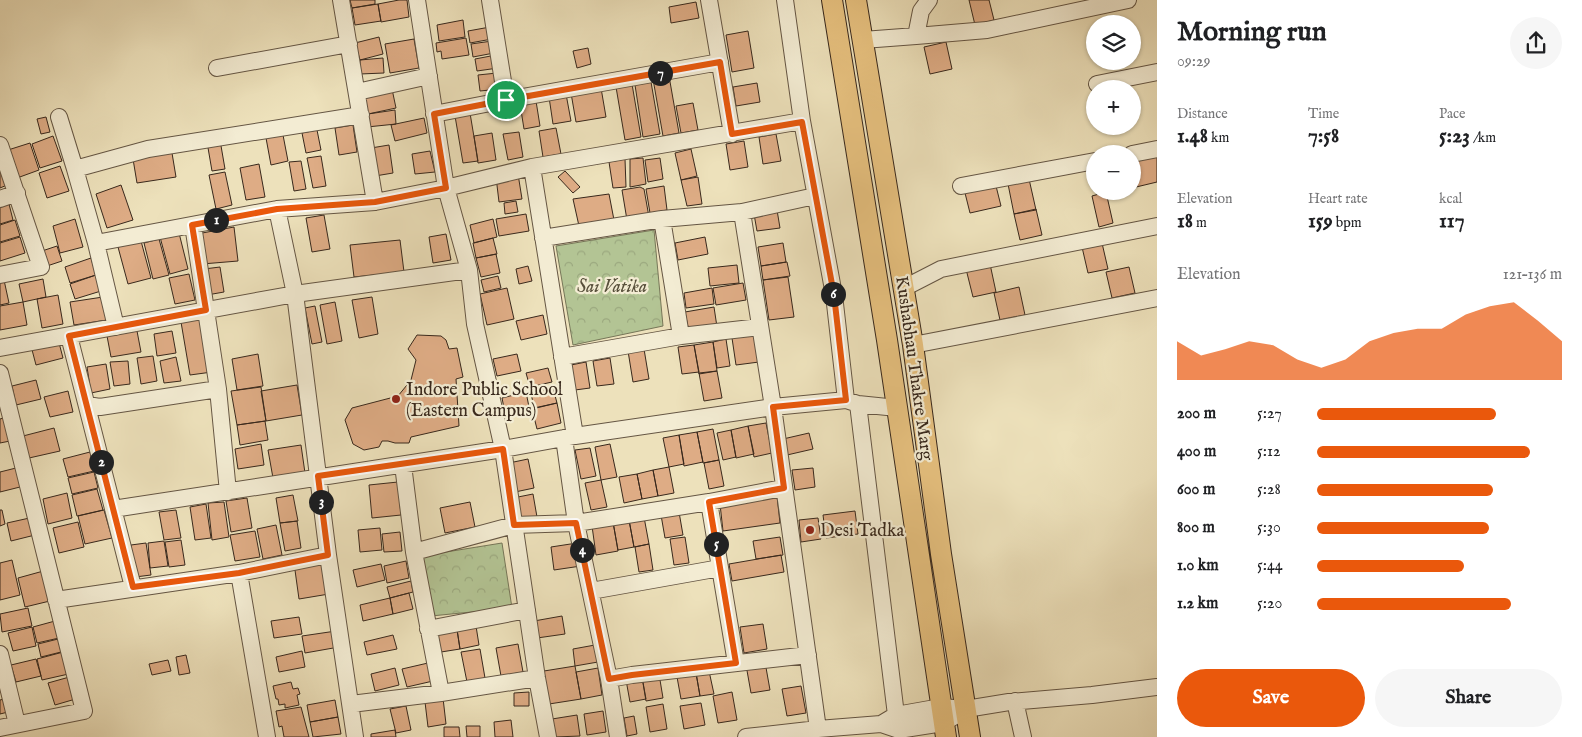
<!DOCTYPE html>
<meta charset="utf-8">
<style>
body{margin:0;font-family:"IM FELL English",serif;background:#f6f6f6;color:#202124;height:100vh;display:flex;flex-direction:column;font-size:19px;white-space:nowrap}
*{box-sizing:border-box;margin:0}
p{font-size:16px;color:#757577}
.icon{flex:none;width:28px;height:28px;fill:none;stroke:currentColor;stroke-width:2;stroke-linecap:round;stroke-linejoin:round}
.map{position:relative;flex:1;overflow:hidden}
.details{display:flex;flex-direction:column;background:#fff;width:425px}
.details>*{flex:none}
.controls{position:absolute;left:1086px;top:15px;display:grid;gap:10px}
.controls a{display:grid;place-items:center;width:55px;height:55px;border-radius:50%;background:#fff;box-shadow:0 1px 4px #0004;font-size:25px}
.pin{position:absolute;display:grid;place-items:center;width:42px;height:42px;color:#fff;margin:-21px;border:2px solid #fff;border-radius:50%;box-shadow:0 1px 5px #0007}
.km{position:absolute;width:25px;height:25px;margin:-12px;border-radius:50%;background:#222;color:#fff;font-size:14px;line-height:25px;text-align:center}
.round{display:grid;place-items:center;flex:none;width:52px;height:52px;border-radius:26px;background:#f6f6f6}
.overview{display:flex;align-items:center;justify-content:space-between;height:85px;padding:0 20px}
h1{font-size:28px;font-weight:800;line-height:38px}
.stats{display:grid;grid-template-columns:repeat(3,1fr);gap:8px;height:85px;padding:5px 20px}
.stats div{display:grid;align-content:center}
.stats b{font-size:21px;font-weight:800}
.stats small{font-size:14px;font-weight:400}
.stats p{font-size:14px}
.chart{height:140px;padding:10px 20px}
.chart p{display:flex;justify-content:space-between}
.chart svg{width:100%;height:90px;margin-top:5px;fill:#ea580c;opacity:.7}
.button{display:flex;gap:10px;margin-top:auto;padding:10px 20px}
.button a{flex:1;height:58px;border-radius:30px;background:#ea580c;color:#fff;font-size:20px;font-weight:800;line-height:58px;text-align:center}
.button a+a{background:#f6f6f6;color:#202124}
ul{padding:0 20px;list-style:none;font-size:16px}
li{display:grid;grid-template-columns:80px 60px 1fr;align-items:center;height:38px}
li i{height:12px;border-radius:6px;background:#ea580c}
main{display:flex;flex:1;min-height:0}
.map>svg:first-child{display:block}
.forest{fill:url(#forest-crowns);stroke:#767658}
.building{fill:#deac85;stroke:#38281c}
.lines{fill:none;stroke-linecap:round;stroke-linejoin:round}
.minor-casing{stroke:#655644;stroke-width:18}
.major-casing{stroke:#38281c;stroke-width:22}
.minor{stroke:#f3ecd3;stroke-width:16}
.major{stroke:#e6c07e;stroke-width:20}
.route-casing{stroke:#fff;stroke-width:10}
.route{stroke:#ea580c;stroke-width:6}
.poi-dot{fill:#8f2418;stroke:#f3ecd3;stroke-width:2}
.labels{text-anchor:middle;stroke-width:4.5;stroke-linejoin:round;paint-order:stroke}
.park-label{font-size:18px;font-style:italic;fill:#574f3a;stroke:#f3ecd3}
.street-label{font-size:18px;fill:#38281c;stroke:#f3ecd3}
.poi-label{font-size:18px;fill:#38281c;stroke:#f3ecd3;text-anchor:start}
</style>
<main>
<div class="map">
<svg width="1157" height="737" viewBox="0 0 1157 737">
<defs>
<pattern id="forest-crowns" width="20" height="18" patternUnits="userSpaceOnUse" patternTransform="scale(1.25)"><rect width="20" height="18" fill="#b3c494"/><path d="M2 6a3 3 0 1 1 6 0M12 15a3 3 0 1 1 6 0" fill="none" stroke="#9ba87f"/></pattern>
</defs>
<rect width="100%" height="100%" fill="#ede1bb"/>
<filter id="stains"><feTurbulence type="fractalNoise" baseFrequency=".004" numOctaves="4"/><feColorMatrix values="0 0 0 0 .2 0 0 0 0 .09 0 0 0 0 .02 0 0 0 .5 -.17"/></filter>
<radialGradient id="worn" r=".72"><stop offset=".6" stop-color="#630" stop-opacity="0"/><stop offset="1" stop-color="#630" stop-opacity=".3"/></radialGradient>
<path class="forest" d="M654 230 663 326 573 345 556 246Z
M502 543 512 608 431 616 421 556Z"/>
<path class="building" d="M350 0H375V4L352 8Z
M399 0H407L409 17 381 22 378 4Z
M969 0H989L994 20 975 25Z
M696 2 699 18 671 23 669 7Z
M378 4 381 21 355 25 352 8Z
M463 20 465 37 439 41 437 25Z
M490 27 492 39 470 43 468 31Z
M748 31 754 68 732 72 726 35Z
M379 37 383 54 360 60 355 43Z
M466 38 469 55 442 59 441 51 437 52 436 43Z
M414 39 419 68 390 73 385 44Z
M492 41 494 53 473 57 471 44Z
M946 42 952 69 930 74 924 47Z
M588 48 591 64 577 68 573 51Z
M496 55 498 68 477 71 475 59Z
M383 58 384 73 360 74V60Z
M497 73 500 89 480 91 478 75Z
M669 76 679 133 663 136 653 79Z
M651 82 660 134 643 137 635 85Z
M757 83 760 102 736 106 733 87Z
M632 84 641 137 625 140 616 87Z
M601 88 606 117 576 122 571 93Z
M392 89 396 108 368 114 364 95Z
M566 94 571 121 553 124 549 97Z
M536 101 540 126 524 129 520 104Z
M693 103 698 130 681 133 676 106Z
M395 110 396 124 367 127 368 114Z
M470 113 478 161 463 163 455 116Z
M46 117 50 132 41 134 37 119Z
M424 118 427 133 395 141 391 125Z
M353 125 357 152 339 155 335 128Z
M556 128 561 154 543 157 539 131Z
M317 130 321 150 306 153 302 133Z
M519 132 523 157 508 160 503 134Z
M492 133 496 160 478 163 474 136Z
M776 134 781 161 763 164 759 137Z
M283 135 288 161 271 165 266 138Z
M53 136 62 161 40 168 32 144Z
M220 140 225 169 212 171 207 142Z
M744 141 748 167 730 170 726 144Z
M30 143 39 170 17 178 8 150Z
M389 145 393 173 375 176 371 148Z
M691 149 697 176 681 180 675 153Z
M430 151 435 172 415 174 412 154Z
M172 153 176 177 137 183 133 159Z
M1157 153V182L1132 188V158Z
M321 156 326 186 313 188 307 158Z
M643 158 646 184 630 187V159Z
M660 158 663 179 648 182 645 160Z
M625 159 626 187 613 188 609 162Z
M301 161 306 189 294 191 289 162Z
M259 164 265 197 246 200 240 168Z
M0 166 7 185 0 188Z
M60 166 69 191 47 198 39 173Z
M565 171 580 187 573 193 558 177Z
M225 172 232 205 216 209 209 175Z
M518 174 522 199 499 202 496 177Z
M698 177 702 204 687 206 681 180Z
M1029 179 1036 210 1014 214 1008 184Z
M121 185 133 220 107 228 96 194Z
M664 186 667 210 650 213 646 189Z
M996 186 1001 206 970 213 965 193Z
M640 187 644 189 649 217 627 220 622 190Z
M1106 192 1113 223 1099 227 1092 196Z
M609 194 614 220 579 226 573 199Z
M516 201 518 212 505 214 504 203Z
M9 204 13 220 0 224V206Z
M1036 209 1042 235 1020 240 1014 214Z
M777 210 780 228 757 231 754 214Z
M526 214 529 231 499 236 496 219Z
M324 215 330 249 312 252 306 218Z
M75 219 83 247 60 253 53 226Z
M493 219 497 237 474 243 470 225Z
M15 220 20 236 0 242V225Z
M234 227 238 261 202 264 197 234Z
M179 233 188 269 170 274 160 237Z
M446 234 451 260 433 263 429 237Z
M20 237 25 253 0 261V243Z
M705 237 708 254 678 260 675 243Z
M493 238 497 254 476 258 473 243Z
M159 239 169 275 153 279 144 243Z
M400 240 404 272 354 277 350 245Z
M141 241 151 278 128 284 118 247Z
M783 243 786 262 761 266 758 247Z
M1102 243 1108 269 1088 273 1082 247Z
M57 246 62 261 47 266 42 251Z
M496 254 500 273 481 277 476 258Z
M91 258 96 275 70 283 65 267Z
M787 262 790 276 763 280 761 266Z
M990 264 996 292 973 297 966 269Z
M737 265 739 283 710 286 708 268Z
M528 266 532 281 519 284 516 269Z
M220 267 224 292 207 295 204 269Z
M1129 267 1135 293 1112 298 1106 272Z
M189 274 195 300 175 304 169 278Z
M96 275 101 291 75 299 70 284Z
M498 276 501 288 484 292 481 280Z
M788 277 794 317 769 320 763 280Z
M43 279 46 297 23 302 19 284Z
M4 280 9 303 0 305V281Z
M743 283 746 300 716 305 713 288Z
M1019 287 1025 315 1000 320 994 293Z
M507 288 514 319 487 325 480 294Z
M712 288 714 304 686 308 684 293Z
M58 295 63 324 42 328 37 299Z
M103 297 107 320 74 325 70 302Z
M372 297 378 334 359 338 352 300Z
M23 302 27 325 0 330V306Z
M335 302 342 341 327 344 320 305Z
M315 306 322 342 312 344 305 308Z
M714 307 717 327 689 332 685 312Z
M543 315 547 334 521 340 516 321Z
M204 319 212 372 190 375 181 322Z
M137 331 141 352 111 357 107 336Z
M172 331 176 353 157 356 154 334Z
M755 334 759 362 736 365 732 338Z
M417 335 441 336 446 340 449 349 457 348 463 377 456 379 459 426 411 437 409 443H395L388 441H382L379 447 364 450 353 444 345 420 352 408 398 396 411 380 416 360 408 349Z
M58 339 63 358 36 365 31 346Z
M726 339 730 366 717 368 713 342Z
M713 342 717 371 699 374 694 345Z
M694 345 699 372 682 374 678 347Z
M644 349 649 379 633 382 628 351Z
M258 354 263 386 237 390 232 359Z
M517 354 521 371 497 376 493 359Z
M153 356 157 381 141 384 137 358Z
M176 357 181 381 164 383 160 361Z
M610 358 614 384 597 386 593 361Z
M128 361 130 384 114 386 110 362Z
M586 362 590 388 575 390 571 365Z
M106 364 110 389 91 393 87 367Z
M548 368 552 382 530 387 526 373Z
M717 371 722 398 704 401 699 373Z
M36 380 41 399 16 405 12 386Z
M297 385 302 415 266 421 261 391Z
M261 387 266 421 237 425 231 391Z
M553 388 557 403 534 408 531 393Z
M68 391 73 412 50 417 44 397Z
M526 392 529 407 505 413 502 398Z
M557 403 561 423 537 429 532 409Z
M10 416 15 440 0 443V419Z
M265 421 268 440 240 445 237 425Z
M766 423 772 453 754 457 748 426Z
M748 426 754 454 736 458 731 430Z
M54 428 60 451 29 458 23 436Z
M713 429 719 460 703 463 697 432Z
M731 430 736 457 723 460 717 433Z
M697 432 703 462 684 466 679 435Z
M809 433 813 449 787 455 783 439Z
M679 435 684 464 669 467 663 438Z
M261 444 264 465 238 469 235 449Z
M610 444 617 477 601 480 595 447Z
M301 445 305 473 273 478 268 450Z
M590 448 596 476 581 479 575 450Z
M90 452 94 471 68 477 63 459Z
M528 459 534 488 515 492 509 463Z
M719 460 724 486 709 489 704 463Z
M20 467 24 486 0 492V472Z
M669 467 674 493 658 496 653 470Z
M813 468 815 487 795 490 792 470Z
M653 470 658 496 642 499 637 474Z
M94 472 98 488 72 494 68 478Z
M637 474 642 499 624 503 619 477Z
M601 480 607 507 591 510 585 483Z
M398 482 401 515 372 518 369 485Z
M97 489 103 510 77 516 72 495Z
M67 493 72 518 48 524 43 499Z
M533 494 537 517 518 521 513 498Z
M293 495 298 521 280 523 276 498Z
M777 496 780 523 723 531 720 504Z
M247 498 252 528 231 532 226 501Z
M224 502 229 537 212 540 208 503Z
M470 502 475 527 445 533 440 508Z
M206 504 211 538 195 540 190 507Z
M0 510H2L5 524 0 526Z
M104 510 112 538 85 544 78 516Z
M176 510 181 538 164 540 159 512Z
M855 511 858 534 826 538 823 515Z
M679 512 683 535 665 538 661 515Z
M34 517 39 534 11 541 7 523Z
M644 517 649 544 634 547 629 520Z
M818 518 821 539 801 542 799 520Z
M629 520 634 547 618 550 613 522Z
M297 521 301 548 285 551 280 523Z
M78 522 84 547 59 553 53 528Z
M613 522 618 551 596 555 592 526Z
M276 525 282 555 263 559 257 529Z
M380 528 382 550 360 552 358 530Z
M255 531 260 557 235 561 230 535Z
M400 532 402 551 384 552 382 534Z
M685 537 689 563 674 565 670 539Z
M780 537 783 555 756 559 753 541Z
M181 540 185 565 169 567 165 542Z
M164 541 168 566 150 568 148 543Z
M146 543 151 575 135 577 131 545Z
M577 543 581 566 554 570 551 547Z
M649 544 653 570 639 572 635 547Z
M781 555 784 572 732 581 729 564Z
M324 559 329 594 299 599 294 563Z
M12 560 20 595 0 600V563Z
M406 561 409 578 387 583 384 566Z
M381 564 385 580 357 587 353 570Z
M47 570 54 600 25 607 18 578Z
M411 581 413 592 390 598 387 587Z
M409 593 413 609 393 614 390 598Z
M390 598 393 614 363 621 360 605Z
M28 608 32 626 2 632 0 614Z
M562 616 565 634 537 638 534 621Z
M299 617 302 634 274 638 271 621Z
M55 621 59 638 37 643 33 627Z
M763 624 767 649 744 653 740 627Z
M476 626 479 645 460 649 457 629Z
M32 627 36 646 13 651 8 633Z
M457 630 460 649 441 652 437 633Z
M336 631 339 647 305 653 302 636Z
M393 635 397 649 367 655 364 642Z
M58 639 61 652 41 657 38 644Z
M518 644 523 672 501 676 496 648Z
M595 645 598 662 575 666 573 649Z
M480 649 485 678 467 682 461 652Z
M67 651 73 673 42 680 37 659Z
M302 651 305 667 279 672 276 657Z
M186 655 190 673 179 675 176 657Z
M36 659 41 676 16 682 11 665Z
M168 660 171 671 152 675 149 664Z
M765 662 770 690 751 693 746 665Z
M428 663 433 681 407 687 402 669Z
M575 666 581 699 549 704 544 671Z
M395 668 399 685 375 691 371 674Z
M598 668 602 695 581 699 576 672Z
M709 671 714 694 700 696 696 673Z
M696 673 700 696 681 699 677 677Z
M659 674 663 698 646 701 642 677Z
M73 676 79 698 55 705 48 683Z
M642 677 646 699 630 702 626 680Z
M291 682 293 689 298 688 300 694 297 695 299 705 285 708V704L279 705 278 699H276L273 686Z
M801 686 806 713 787 716 782 689Z
M529 692V706H514V693Z
M732 692 737 720 718 723 713 696Z
M8 698 12 711 0 714V700Z
M443 698 446 724 428 727 425 702Z
M335 700 338 717 310 722 307 705Z
M701 703 705 725 684 729 680 706Z
M663 704 667 729 650 732 646 707Z
M406 706 411 730 396 733 390 709Z
M301 707 309 737H284L282 726 279 727 276 711Z
M603 711 606 732 587 735 584 714Z
M577 715 580 736 555 737 552 719Z
M634 716 637 734 627 736 624 718Z
M338 717 341 734 313 737 310 722Z
M511 720 513 737H495L494 722Z
M466 726H480V737H467Z
M444 727H459L460 737H444Z
M395 730 396 737H371V734Z"/>
<g class="lines">
<g class="minor-casing">
<path id="minor" d="M341 0 375 202
M417 0 446 188 469 270 475 324 503 449 537 678 548 737
M490 0 506 100
M709 0 732 134
M785 0 802 121
M916 36 987 30 1128 0
M863 40 916 36 921 11 929 0
M217 68 349 44
M1097 84 1157 72
M357 92 429 76
M434 114 506 100 720 62
M59 117 75 169
M0 145 41 267 0 275
M1132 154 1157 149
M532 167 802 121 834 295 846 400
M961 186 1095 161
M0 199 17 193
M277 209 295 294 328 555 355 737
M742 212 773 407 818 729
M662 219 681 336
M193 225 218 389 228 492
M543 238 662 219 742 212 815 196
M96 243 277 209 375 202 446 188 532 167 575 436
M904 288 941 269 1157 226
M116 327 96 243 75 169 148 149 361 115
M69 336 133 587
M913 345 1157 298
M0 348 295 294 469 270
M562 357 681 336 760 327
M0 373 84 711 0 728
M858 404 896 715
M87 405 100 407 218 389
M564 438 576 523 609 679 618 737
M403 465 414 552 441 693
M709 502 736 663
M113 509 503 449 575 436 773 407 846 400 858 404 897 408
M414 552 514 525 576 523 709 502 783 488
M239 573 267 737
M591 591 720 568
M56 600 239 573 328 555
M428 629 527 610
M0 654 17 724
M609 679 632 675 808 655
M1015 701 1023 737
M351 704 441 693 537 678
M881 724 896 715 941 707 966 709 1009 702 1092 695 1157 687
M746 737 818 729 881 724 899 730 943 723 955 716"/>
</g>
<g class="major-casing">
<path id="major" d="M832 0 887 340 946 737
M856 0 913 345 941 554 970 737"/>
</g>
<use href="#minor" class="minor"/>
<use href="#major" class="major"/>
</g>
<g class="lines">
<g class="route-casing">
<path id="route" d="M720 62 732 134 802 122 834 295 846 400 773 407 784 488 709 502 736 663 632 675 609 679 576 523 514 525 503 449 318 476 328 555 239 573 133 587 69 336 206 310 192 225 277 209 375 202 446 188 434 114 506 100Z"/>
</g>
<use href="#route" class="route"/>
</g>
<g class="poi-dot">
<circle cx="396" cy="399" r="5"/>
<circle cx="810" cy="530" r="5"/>
</g>
<g class="labels">
<g class="park-label">
<text x="612" y="292">Sai Vatika</text>
</g>
<g class="street-label">
<text transform="translate(915 368) rotate(82)" y="6">Kushabhau Thakre Marg</text>
</g>
<g class="poi-label">
<text x="406" y="395">Indore Public School<tspan x="406" dy="21">(Eastern Campus)</tspan></text>
<text x="820" y="536">Desi Tadka</text>
</g>
</g>
<rect width="100%" height="100%" filter="url(#stains)"/>
<rect width="100%" height="100%" fill="url(#worn)"/>
</svg>
<div class="controls">
<a><svg class="icon" aria-label="layers" viewBox="0 0 24 24"><path d="M12 4l9 5-9 5-9-5zM3 14l9 5 9-5"/></svg></a>
<a>+</a>
<a>−</a>
</div>
<div class="pin" style="left:506px;top:100px;background:#1e9e55"><svg class="icon" aria-label="arrive" viewBox="0 0 24 24"><path d="M6 21V4h12l-3 4 3 4H6"/></svg></div>
<b class="km" style="left:216px;top:220px">1</b>
<b class="km" style="left:101px;top:462px">2</b>
<b class="km" style="left:321px;top:502px">3</b>
<b class="km" style="left:582px;top:550px">4</b>
<b class="km" style="left:716px;top:544px">5</b>
<b class="km" style="left:833px;top:294px">6</b>
<b class="km" style="left:660px;top:73px">7</b>
</div>
<section class="details">
<div class="overview"><div><h1>Morning run</h1><p>09:29</p></div><a class="round"><svg class="icon" aria-label="share" viewBox="0 0 24 24"><path d="M12 15V3M7 8l5-5 5 5M5 13v7h14v-7"/></svg></a></div>
<div class="stats">
<div><p>Distance</p><b>1.48<small> km</small></b></div>
<div><p>Time</p><b>7:58</b></div>
<div><p>Pace</p><b>5:23<small> /km</small></b></div>
</div>
<div class="stats">
<div><p>Elevation</p><b>18<small> m</small></b></div>
<div><p>Heart rate</p><b>159<small> bpm</small></b></div>
<div><p>kcal</p><b>117</b></div>
</div>
<div class="chart"><p><span>Elevation</span>121–136 m</p>
<svg viewBox="0 0 160 44" preserveAspectRatio="none"><path d="M0 44V25L10 32L20 29L30 25L40 27L50 34L60 38L70 34L80 25L90 21L100 19L110 19L120 12L130 8L140 6L150 15L160 25V44z"/></svg>
</div>
<ul>
<li><b>200 m</b>5:27<i style="width:73%"></i></li>
<li><b>400 m</b>5:12<i style="width:87%"></i></li>
<li><b>600 m</b>5:28<i style="width:72%"></i></li>
<li><b>800 m</b>5:30<i style="width:70%"></i></li>
<li><b>1.0 km</b>5:44<i style="width:60%"></i></li>
<li><b>1.2 km</b>5:20<i style="width:79%"></i></li>
</ul>
<div class="button"><a>Save</a><a>Share</a></div>
</section>
</main>
